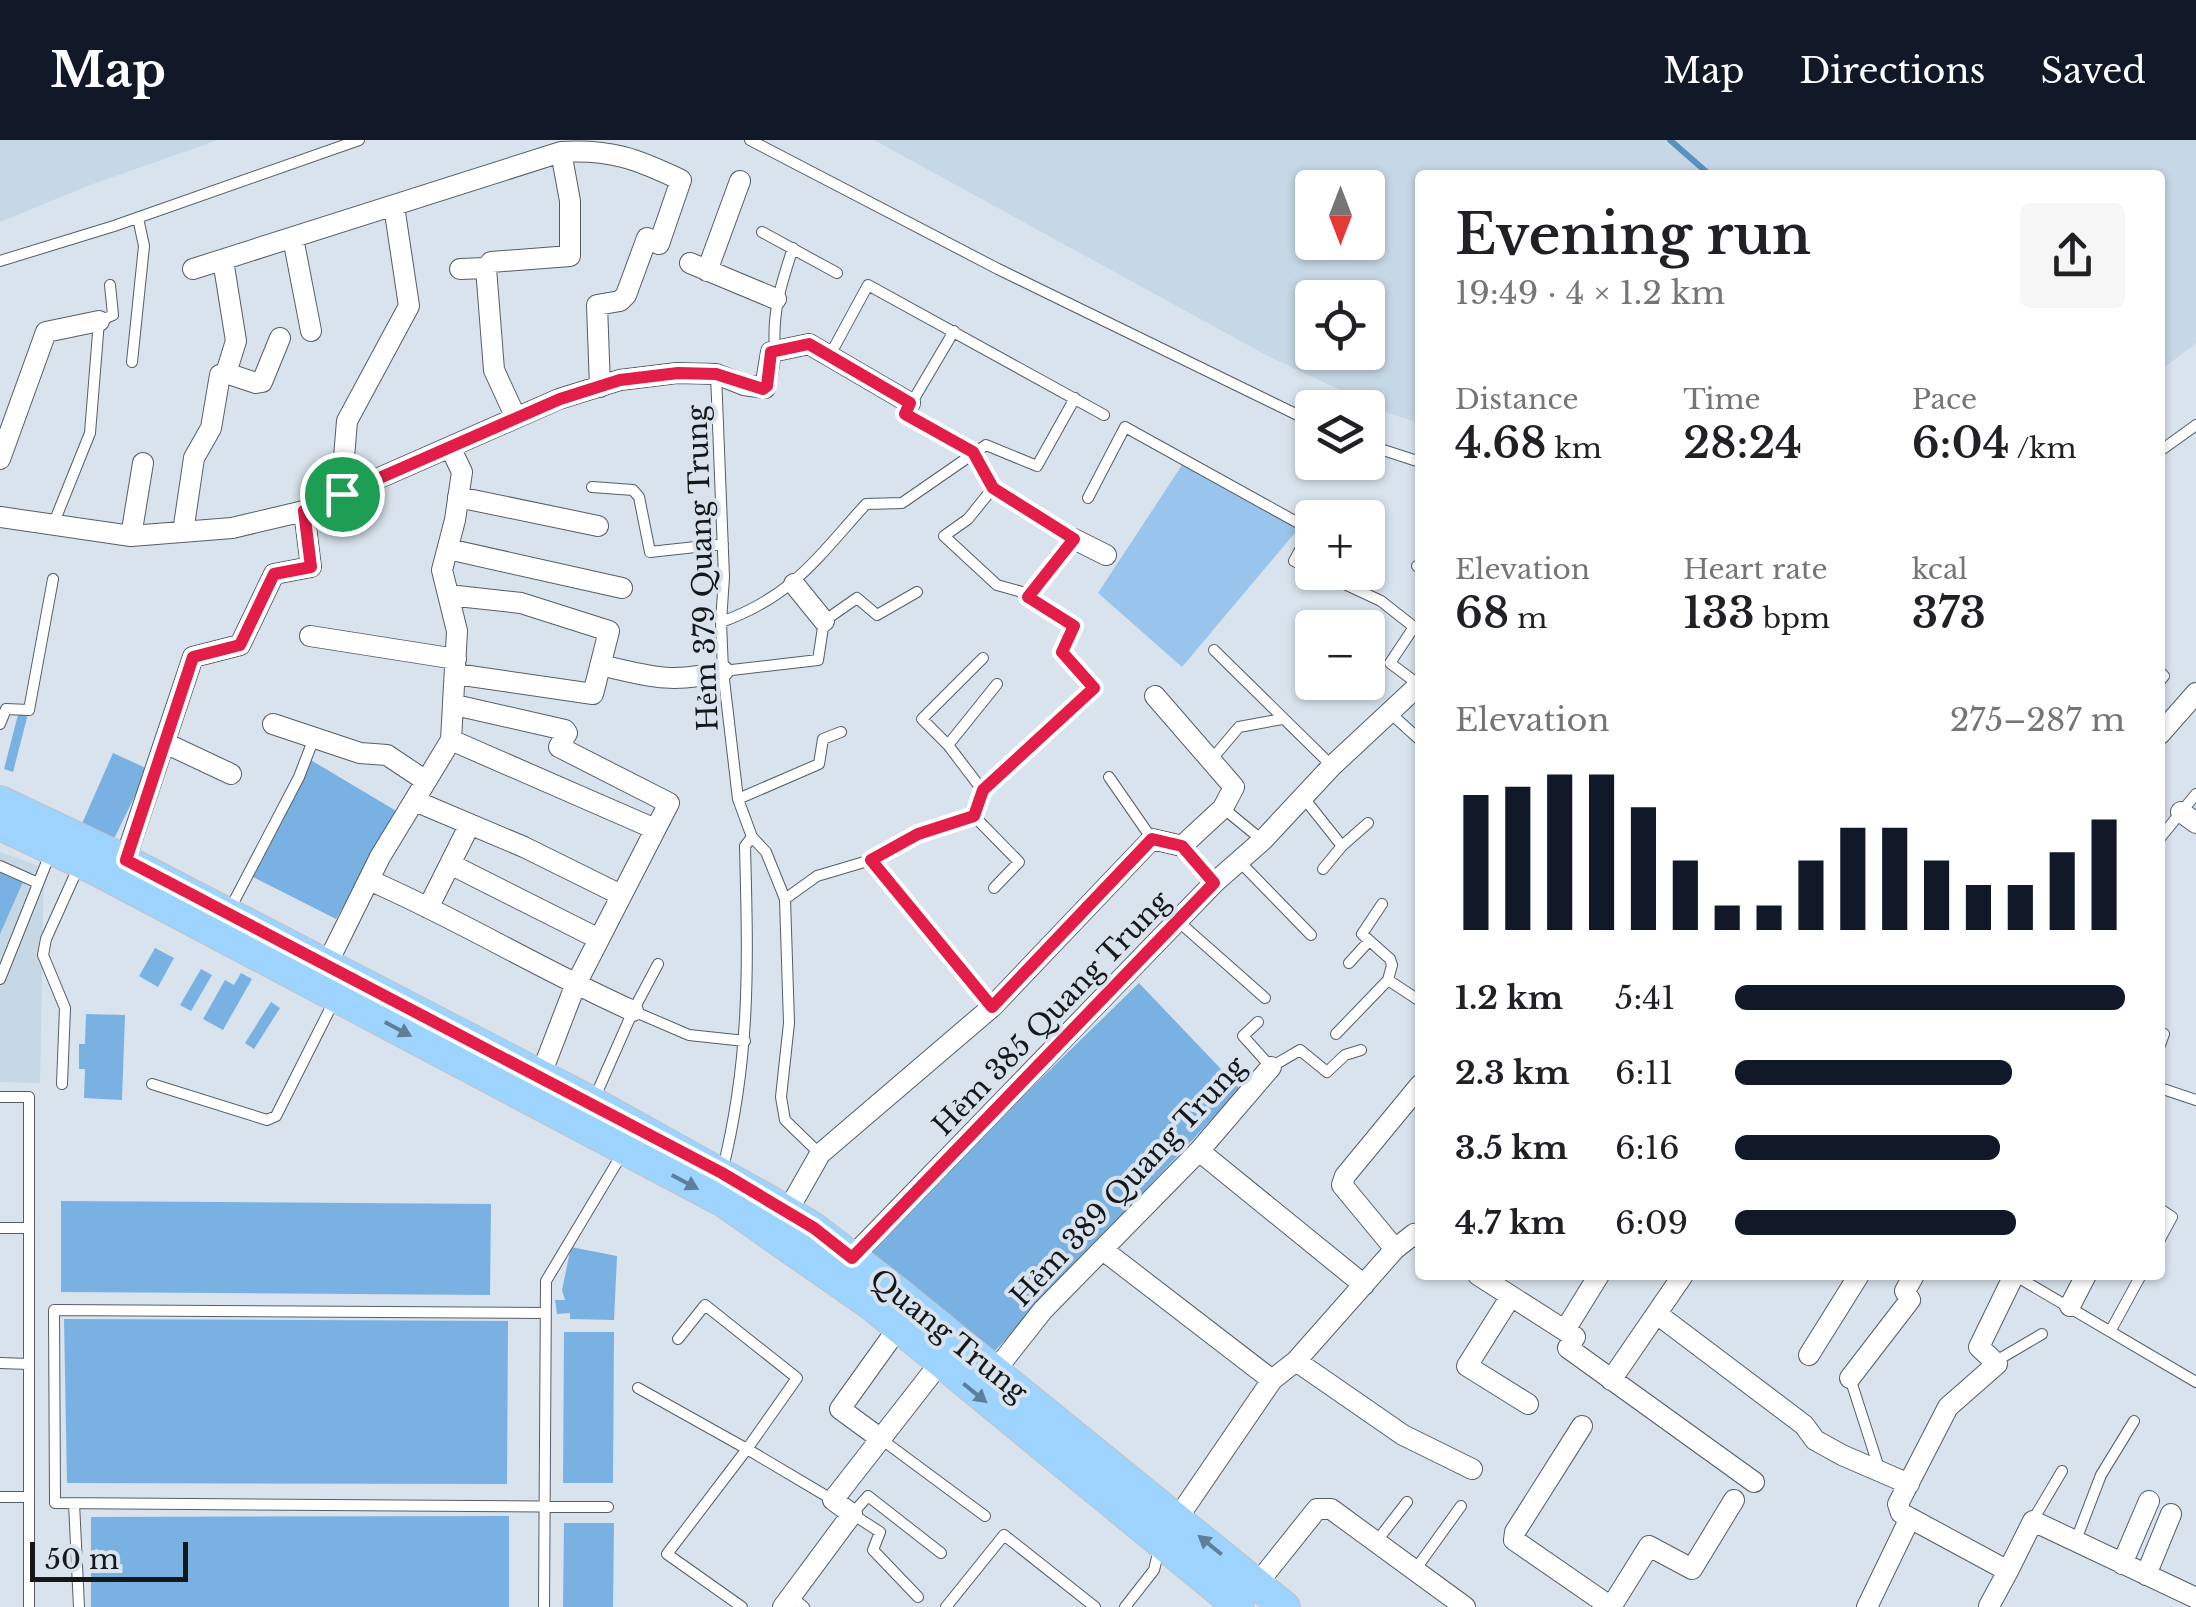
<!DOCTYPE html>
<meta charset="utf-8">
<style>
body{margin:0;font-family:"Libre Baskerville",serif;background:#f6f6f6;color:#202124;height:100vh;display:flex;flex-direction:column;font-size:38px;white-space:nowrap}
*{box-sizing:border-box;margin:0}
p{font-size:32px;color:#757577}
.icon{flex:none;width:55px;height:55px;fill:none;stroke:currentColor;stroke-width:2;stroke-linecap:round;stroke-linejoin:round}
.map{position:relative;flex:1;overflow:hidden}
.details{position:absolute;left:1415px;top:30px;width:750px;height:1110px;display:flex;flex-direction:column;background:#fff;border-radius:10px;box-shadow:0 2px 8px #0004}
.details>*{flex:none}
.needle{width:65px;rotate:180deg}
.buttons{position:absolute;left:1295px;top:30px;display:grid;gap:20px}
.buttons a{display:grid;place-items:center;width:90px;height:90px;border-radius:10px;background:#fff;box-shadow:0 2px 8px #0004;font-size:50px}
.scale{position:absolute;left:30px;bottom:25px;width:158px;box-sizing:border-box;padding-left:10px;border:5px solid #14181b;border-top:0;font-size:28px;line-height:35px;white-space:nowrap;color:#14181b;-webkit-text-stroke:8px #d9e3ed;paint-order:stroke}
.pin{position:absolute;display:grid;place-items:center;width:85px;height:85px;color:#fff;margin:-42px;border:5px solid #fff;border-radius:50%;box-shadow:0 2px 10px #0007}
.round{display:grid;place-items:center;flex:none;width:105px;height:105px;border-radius:10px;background:#f6f6f6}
.head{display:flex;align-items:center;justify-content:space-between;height:170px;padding:0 40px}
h1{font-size:55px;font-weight:600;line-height:75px}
.metrics{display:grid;grid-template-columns:repeat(3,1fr);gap:15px;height:170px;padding:10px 40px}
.metrics div{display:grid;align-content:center}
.metrics b{font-size:42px;font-weight:600}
.metrics small{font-size:28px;font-weight:400}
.metrics p{font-size:28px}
.chart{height:280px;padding:20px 40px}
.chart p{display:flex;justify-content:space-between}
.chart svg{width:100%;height:180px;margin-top:10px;stroke:#111827;stroke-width:6}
ul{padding:0 40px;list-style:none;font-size:32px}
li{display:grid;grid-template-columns:160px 120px 1fr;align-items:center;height:75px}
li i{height:25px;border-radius:12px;background:#111827}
header{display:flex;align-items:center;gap:60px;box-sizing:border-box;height:140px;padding:0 50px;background:#111827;color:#fff}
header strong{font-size:48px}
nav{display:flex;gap:55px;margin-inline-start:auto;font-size:35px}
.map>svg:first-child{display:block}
.built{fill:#c6d7e6;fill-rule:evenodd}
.green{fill:#99c4eb}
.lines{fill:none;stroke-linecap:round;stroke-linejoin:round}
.stream{stroke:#5a91c1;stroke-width:6}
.building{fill:#78b1e2}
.lane-casing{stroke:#555e66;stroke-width:12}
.street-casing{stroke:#555e66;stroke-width:22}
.primary-casing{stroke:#c2c3c4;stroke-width:32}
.lane{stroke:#fff;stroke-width:10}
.street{stroke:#fff;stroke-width:20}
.primary{stroke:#9cd3ff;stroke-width:30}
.oneway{fill:#5f7f98}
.route-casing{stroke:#fff;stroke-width:20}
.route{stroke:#e11d48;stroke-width:12}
.labels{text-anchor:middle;stroke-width:8;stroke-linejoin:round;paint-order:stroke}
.street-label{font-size:28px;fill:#14181b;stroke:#d9e3ed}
</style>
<header>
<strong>Map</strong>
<nav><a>Map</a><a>Directions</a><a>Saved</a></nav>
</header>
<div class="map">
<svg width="2196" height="1467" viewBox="0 0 2196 1467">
<rect width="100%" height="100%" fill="#d9e3ed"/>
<path class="built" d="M0 0H218L90 45 0 82Z
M874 0H2196V203L2160 231V35H1420V283L1391 274 1266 215ZM1312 48H1368V102H1312ZM1312 158H1368V212H1312Z
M0 712 44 728 40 943 0 942Z"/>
<path class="green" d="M1184 322 1299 388 1182 527 1098 453Z"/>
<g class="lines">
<path class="stream" d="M1670 0 1710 35"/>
</g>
<path class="building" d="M20 567 29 570 13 632 4 629Z
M113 613 148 629 108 711 77 695Z
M309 619 398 672 336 779 249 735Z
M0 732 23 742 0 794Z
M155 808 174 818 158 847 139 836Z
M201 829 212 835 191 871 180 865Z
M241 833 252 839 223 890 203 879 225 840 234 845Z
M1139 843 1240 949 993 1213 861 1114Z
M271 862 280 868 254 909 245 903Z
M86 874 125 875 122 960 84 958 85 929H79V904H85Z
M61 1061 491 1064 490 1155 61 1152Z
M571 1107 617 1116 614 1180 570 1179V1173L557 1174 555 1160H565L562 1150Z
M64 1179 508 1181 507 1344 67 1343Z
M564 1192H614L613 1343H563Z
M509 1376V1467H91V1377Z
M564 1383H614L613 1467H563Z"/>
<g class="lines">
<g class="lane-casing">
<path id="lane" d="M750 0 998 129 1312 282
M762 92 837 133
M0 121 114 86 359 0
M954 191 905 274 973 312 993 348 1074 399 1028 457
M775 210C772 172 781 144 793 108
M830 215 868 145 1104 275
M132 222 144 106 138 78
M716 234 724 437 721 482 723 531 738 659 752 697 745 706C748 823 751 917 722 1032
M1368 305 1420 322
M2160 311 2196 285
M592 347 633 350 639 357 650 412 723 404
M1088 358 1125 287 1311 390 1294 421 1312 430
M53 385 90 293 99 181 113 175 110 145
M1417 426 1420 428
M1319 432 1381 461 1414 487 1390 523 1418 544
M721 482C792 457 817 418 866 364L902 363 986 305 1037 326 1075 258
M1214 510 1331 625
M723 531 818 520 824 481 857 458 877 475 917 452
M2160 532 2164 536 2160 541
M1389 572 1420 600
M0 584 6 569 29 570 53 439
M948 605 997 544
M1212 619 1239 587 1282 579
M1109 637 1152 699
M983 651 948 605 922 579 983 518
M1303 657 1342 706
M738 659 819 624 823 599 841 592
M1223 668 1262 700
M974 676 1019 722 994 748
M752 697 766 712 785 759 789 883 781 957 785 980 820 1014
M2160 698 2196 654
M1182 706 1214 743
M871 720 992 867
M1239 721 1311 795
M0 726 38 743
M1323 729 1342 706 1368 683
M785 759 817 736 871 720 919 694 974 676 983 651 1094 548 1062 512 1074 486 1022 452 997 445 944 396 968 379 993 348
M1382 764 1362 794 1390 819 1392 825 1388 840
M230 769 299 637 314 598
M1179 782 1265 858
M1349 823 1369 801
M0 839 50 714
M633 871 689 895 745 901
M1258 882 1243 896 1271 927 1300 910 1327 932 1345 915 1361 910
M2160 892 2164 894 2160 905
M1336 894 1388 840 1420 861
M62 944 65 868 43 815 46 799 78 728
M152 944 267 980 276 976 334 861
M2160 948 2196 960
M0 957H29V1467
M595 957 633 871 658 824
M2160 1069 2172 1077 2160 1099
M0 1088H29
M2014 1135 2196 1242
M546 1173 54 1170 55 1363 608 1367
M2111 1190 2141 1135
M678 1199 705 1165 797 1238 747 1309 833 1360
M1996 1221 2042 1194
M0 1223 29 1224
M1850 1238 1879 1328
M638 1248 747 1309 667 1414 742 1467
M881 1299 985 1376
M0 1357H29
M74 1363 79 1467
M2033 1380 2062 1331
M2076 1400 2101 1335 2134 1281
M1376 1402 1407 1362
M1415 1430 1461 1366
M792 1457 804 1467
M918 1457 873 1410 880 1392 852 1374 868 1356 941 1413
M544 1467 546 1141 622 1014
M946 1467 1004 1395 1095 1467
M1125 1467 1154 1430 1159 1409"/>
</g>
<g class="street-casing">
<path id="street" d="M293 98 311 191
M223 120 236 201 226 233
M690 123 776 159
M193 129 561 12C611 9 637 19 681 40L659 104 647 98 626 155 620 161 597 165 600 247
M460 129 486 128
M707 131 740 41
M516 278 494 230 486 128 491 122 570 116V61L561 12
M0 319 46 192 99 181
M341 354 347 281 409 166 394 66
M458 357 598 386
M0 377 131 396 232 388 304 371 559 259 620 240 677 233 716 234 744 245 765 248 771 212 809 204 910 263
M183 392 194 318 211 288 220 235 226 233 256 243 262 242 280 198
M131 396 143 323
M1074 399 1106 415
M448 409 622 448
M794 444 824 481
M448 455 521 463 609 491 593 554 456 534
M310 496 456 519
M601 525C651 537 673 544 723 531
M455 565 565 590 567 593 559 607 669 663 575 846 540 937
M273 584 360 613 387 615 426 641
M2160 594 2196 553
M451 600 655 689
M165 603 231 634
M415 661 524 707 621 755
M2181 672 2196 683
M125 720 193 517 240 505 274 434 311 427 304 371
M450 724 470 684
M369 740C459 779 543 831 633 871
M428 768 450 724 599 799
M326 826 380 717 451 600 457 491 442 430 455 380 462 332 450 307
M1199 1011 1364 1145
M787 1072 820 1014 992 867 1152 699 1182 706 1223 668 1234 647 1155 556
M1395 1109 1342 1045 1345 1036 1420 945
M1103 1110 1272 1240
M852 1117 1214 743 1263 700 1332 626 1420 544
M1478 1135 1575 1197 1568 1208 1754 1342
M1511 1156 1467 1226 1528 1264
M2070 1166 2086 1135
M1657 1174 1804 1285 1815 1300 1842 1315 1909 1344
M1565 1190 1599 1135
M1809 1215 1859 1135
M1296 1221 1403 1295 1472 1329
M995 1231 1043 1170 1199 1011 1271 927
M1850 1238 1910 1160 1905 1151 1914 1135
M1611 1240 1683 1135
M1582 1286 1515 1392 1514 1400 1611 1467 1649 1406 1692 1429 1734 1360
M881 1299 840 1269 898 1188
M1910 1378 2008 1431 2033 1381 2196 1458
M1177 1379 1272 1240 1296 1221 1395 1109 1414 1094 1420 1098
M2122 1424 2149 1361
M2146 1435 2171 1374
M1257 1444 1317 1369H1331L1465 1467
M1989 1466 2008 1431
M783 1467 852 1374 833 1360 939 1224
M1867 1467 1910 1378 1901 1373 1898 1364 1948 1267 1997 1224 1979 1207 2014 1135"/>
</g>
<g class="primary-casing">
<path id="primary" d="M0 661 125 720 594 963 765 1058 814 1088 891 1147 1285 1467
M0 685 98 731 722 1061 871 1165 1239 1467"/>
</g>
<use href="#lane" class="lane"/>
<use href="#street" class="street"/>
<use href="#primary" class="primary"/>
</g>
<defs><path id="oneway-solid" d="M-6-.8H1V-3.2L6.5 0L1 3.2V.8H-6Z" transform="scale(2.5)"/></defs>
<g class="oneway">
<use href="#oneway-solid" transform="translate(398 889) rotate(28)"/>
<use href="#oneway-solid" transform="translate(685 1042) rotate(28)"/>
<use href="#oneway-solid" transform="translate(975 1253) rotate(39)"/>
<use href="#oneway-solid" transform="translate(1210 1405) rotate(-141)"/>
</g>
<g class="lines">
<g class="route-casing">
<path id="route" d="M809 204 910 263 905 274 973 312 993 348 1074 399 1028 457 1074 486 1062 512 1094 548 983 650 974 676 918 694 871 720 992 867 1152 699 1182 706 1214 743 852 1118 814 1088 722 1033 126 720 193 517 240 505 274 434 311 427 304 371 560 259 620 240 678 233 716 234 763 249 767 246 771 212Z"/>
</g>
<use href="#route" class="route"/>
</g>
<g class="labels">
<g class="street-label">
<text transform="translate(702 428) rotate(-92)" y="10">Hẻm 379 Quang Trung</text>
<text transform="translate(1051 873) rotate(-46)" y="10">Hẻm 385 Quang Trung</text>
<text transform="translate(1128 1041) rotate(-47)" y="10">Hẻm 389 Quang Trung</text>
<text transform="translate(949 1195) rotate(39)" y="10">Quang Trung</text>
</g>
</g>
</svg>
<div class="buttons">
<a><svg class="needle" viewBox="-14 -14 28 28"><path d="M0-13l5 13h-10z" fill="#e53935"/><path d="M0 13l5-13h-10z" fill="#757577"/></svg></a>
<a><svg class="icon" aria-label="locate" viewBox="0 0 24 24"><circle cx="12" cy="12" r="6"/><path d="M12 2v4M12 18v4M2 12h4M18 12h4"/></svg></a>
<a><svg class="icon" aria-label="layers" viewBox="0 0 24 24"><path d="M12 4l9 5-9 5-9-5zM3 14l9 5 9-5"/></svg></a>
<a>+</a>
<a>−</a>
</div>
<div class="scale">50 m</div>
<div class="pin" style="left:342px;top:354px;background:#1e9e55"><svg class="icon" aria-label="arrive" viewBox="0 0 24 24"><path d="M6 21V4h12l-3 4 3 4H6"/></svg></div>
<section class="details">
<div class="head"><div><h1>Evening run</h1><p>19:49 · 4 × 1.2 km</p></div><a class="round"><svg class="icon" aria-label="share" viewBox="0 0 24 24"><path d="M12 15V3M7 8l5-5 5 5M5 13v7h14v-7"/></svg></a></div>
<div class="metrics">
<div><p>Distance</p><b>4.68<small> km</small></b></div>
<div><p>Time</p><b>28:24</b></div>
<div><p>Pace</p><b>6:04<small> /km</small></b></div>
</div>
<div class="metrics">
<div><p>Elevation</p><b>68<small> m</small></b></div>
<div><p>Heart rate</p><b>133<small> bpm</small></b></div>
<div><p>kcal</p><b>373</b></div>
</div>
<div class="chart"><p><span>Elevation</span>275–287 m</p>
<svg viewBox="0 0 160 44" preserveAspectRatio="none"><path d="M5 44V11M15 44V9M25 44V6M35 44V6M45 44V14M55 44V27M65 44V38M75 44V38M85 44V27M95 44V19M105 44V19M115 44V27M125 44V33M135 44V33M145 44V25M155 44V17"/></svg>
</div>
<ul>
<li><b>1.2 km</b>5:41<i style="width:100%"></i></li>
<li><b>2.3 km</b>6:11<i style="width:71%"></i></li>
<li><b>3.5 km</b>6:16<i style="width:68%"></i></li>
<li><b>4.7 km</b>6:09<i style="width:72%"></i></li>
</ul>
</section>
</div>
